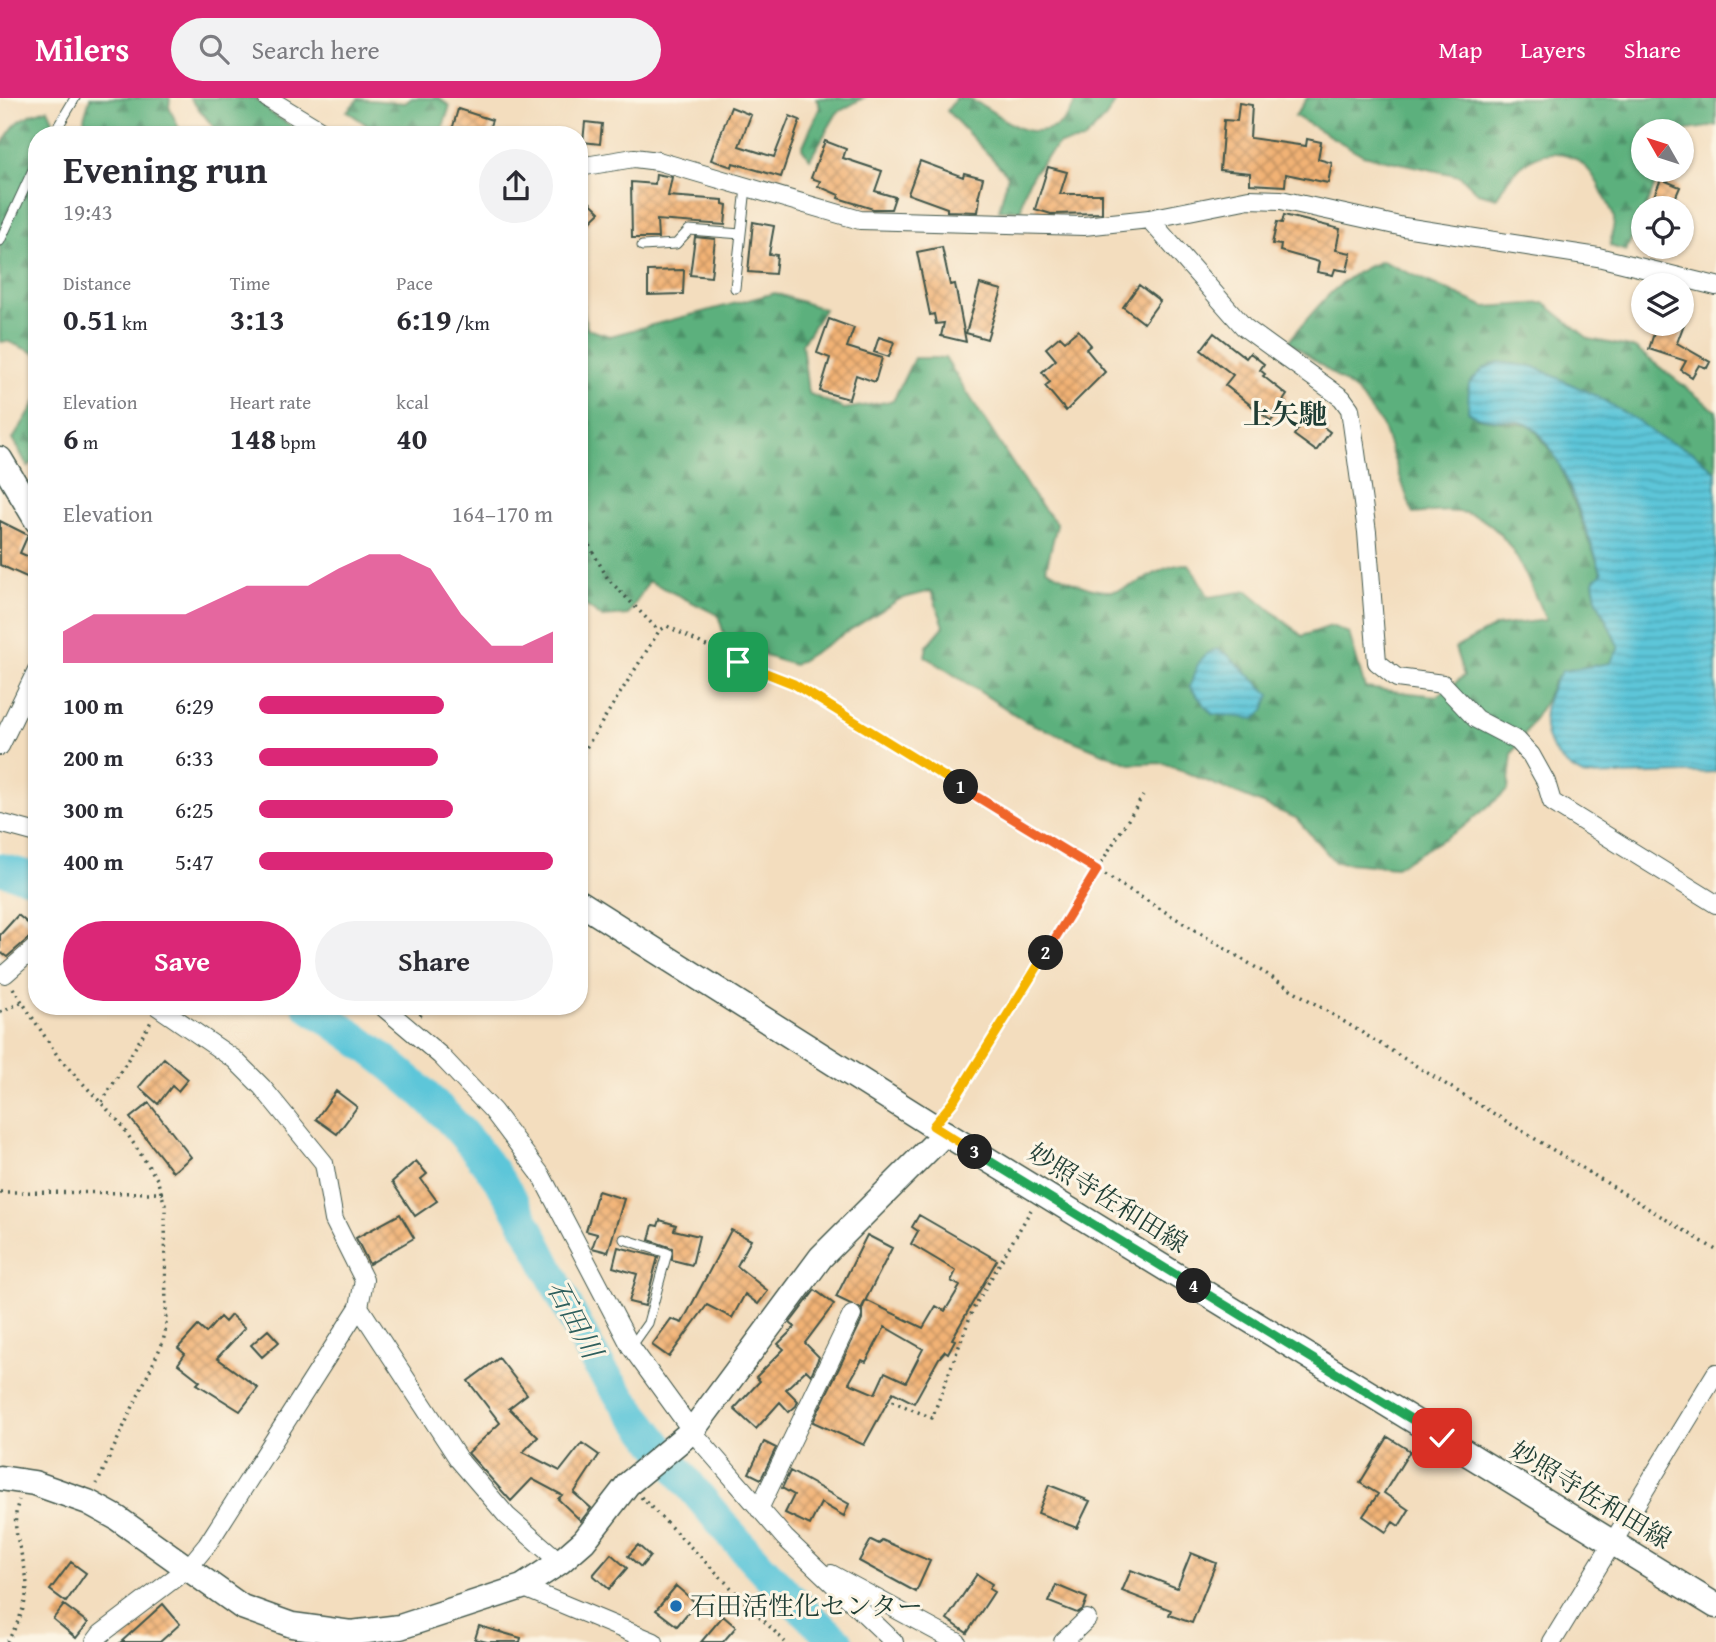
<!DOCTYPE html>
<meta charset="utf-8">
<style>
body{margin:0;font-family:"Gentium Book Plus","Noto Serif JP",serif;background:#f2f2f3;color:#2b2b33;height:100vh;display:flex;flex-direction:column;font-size:26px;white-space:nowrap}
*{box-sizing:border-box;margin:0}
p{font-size:23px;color:#7c7c81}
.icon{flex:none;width:38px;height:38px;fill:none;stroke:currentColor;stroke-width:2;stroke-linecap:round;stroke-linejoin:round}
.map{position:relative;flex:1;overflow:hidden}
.details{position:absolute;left:28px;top:28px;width:560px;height:889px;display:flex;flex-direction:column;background:#fff;border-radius:28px;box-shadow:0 2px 5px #0004}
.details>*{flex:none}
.needle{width:46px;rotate:309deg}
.fabs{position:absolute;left:1631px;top:21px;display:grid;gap:14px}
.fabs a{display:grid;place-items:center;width:63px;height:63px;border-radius:50%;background:#fff;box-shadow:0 2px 5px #0004;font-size:35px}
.pin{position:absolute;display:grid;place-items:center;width:60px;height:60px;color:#fff;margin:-30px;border-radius:14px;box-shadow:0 4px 10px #0006}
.km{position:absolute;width:35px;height:35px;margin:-18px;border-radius:50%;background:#222;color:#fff;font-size:19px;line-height:35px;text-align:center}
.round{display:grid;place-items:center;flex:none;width:74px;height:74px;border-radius:37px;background:#f2f2f3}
.head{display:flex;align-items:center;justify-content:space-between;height:119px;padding:0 35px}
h1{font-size:38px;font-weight:800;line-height:52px}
.figures{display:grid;grid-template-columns:repeat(3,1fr);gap:10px;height:119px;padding:7px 35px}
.figures div{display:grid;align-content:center}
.figures b{font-size:30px;font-weight:800}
.figures small{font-size:19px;font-weight:400}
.figures p{font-size:19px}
.chart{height:196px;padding:14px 35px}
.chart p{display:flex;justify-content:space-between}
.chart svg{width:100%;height:126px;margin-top:7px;fill:#db2777;opacity:.7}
.button{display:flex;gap:14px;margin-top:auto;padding:14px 35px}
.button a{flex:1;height:80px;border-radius:42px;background:#db2777;color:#fff;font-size:28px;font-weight:800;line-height:80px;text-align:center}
.button a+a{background:#f2f2f3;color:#2b2b33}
ul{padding:0 35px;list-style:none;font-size:23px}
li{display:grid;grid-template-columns:112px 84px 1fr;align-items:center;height:52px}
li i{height:18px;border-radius:9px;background:#db2777}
header{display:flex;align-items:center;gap:42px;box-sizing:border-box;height:98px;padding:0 35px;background:#db2777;color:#fff}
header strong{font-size:33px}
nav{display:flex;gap:38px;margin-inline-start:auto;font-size:24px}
.search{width:490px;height:63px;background:#f2f2f3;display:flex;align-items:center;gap:18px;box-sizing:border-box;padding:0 24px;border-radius:38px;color:#7c7c81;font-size:26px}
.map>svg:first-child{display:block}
.forest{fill:url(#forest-firs);stroke:#3e7658;stroke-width:2;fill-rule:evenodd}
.water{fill:url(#water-rules);stroke:#3e8286;stroke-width:2}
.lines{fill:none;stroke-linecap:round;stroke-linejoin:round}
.river{stroke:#5dc6d9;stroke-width:32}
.building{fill:url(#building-cross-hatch);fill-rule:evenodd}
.lane-casing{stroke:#3f5549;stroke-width:11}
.street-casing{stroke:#3f5549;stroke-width:20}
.secondary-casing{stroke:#3f5549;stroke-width:27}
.path{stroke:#3f5549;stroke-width:3.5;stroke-dasharray:2 5;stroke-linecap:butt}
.lane{stroke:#fff;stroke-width:9}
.street{stroke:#fff;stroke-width:18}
.secondary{stroke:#fff;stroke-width:24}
.split-1-casing{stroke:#fff;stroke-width:14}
.split-2-casing{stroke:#fff;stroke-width:14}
.split-3-casing{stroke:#fff;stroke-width:14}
.split-4-casing{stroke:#fff;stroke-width:14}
.split-5-casing{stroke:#fff;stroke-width:14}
.split-1{stroke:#f5b400;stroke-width:9}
.split-2{stroke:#f0652b;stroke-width:9}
.split-3{stroke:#f5b400;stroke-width:9}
.split-4{stroke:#22a559;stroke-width:9}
.split-5{stroke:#22a559;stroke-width:9}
.poi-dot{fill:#1f6fb2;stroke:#fcf5e5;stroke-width:2.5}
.labels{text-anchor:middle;stroke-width:6;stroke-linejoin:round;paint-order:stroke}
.street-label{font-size:26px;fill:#1f3d34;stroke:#fcf5e5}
.poi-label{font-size:26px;fill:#1f3d34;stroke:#fcf5e5;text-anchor:start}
.neighbourhood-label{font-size:28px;font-weight:bold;fill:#1f3d34;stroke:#fcf5e5}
.water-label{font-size:28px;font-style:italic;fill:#2e5f5d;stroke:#fcf5e5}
</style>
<header>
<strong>Milers</strong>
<div class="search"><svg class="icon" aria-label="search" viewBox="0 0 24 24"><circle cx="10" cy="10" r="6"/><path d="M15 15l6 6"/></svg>Search here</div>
<nav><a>Map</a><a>Layers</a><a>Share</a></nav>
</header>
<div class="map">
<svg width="1716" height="1544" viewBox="0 0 1716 1544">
<defs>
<pattern id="forest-firs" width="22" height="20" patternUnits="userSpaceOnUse" patternTransform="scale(1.75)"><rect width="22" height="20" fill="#5cb07d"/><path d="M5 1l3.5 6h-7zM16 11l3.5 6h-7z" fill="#4b9067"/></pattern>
<pattern id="water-rules" width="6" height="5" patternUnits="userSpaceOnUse" patternTransform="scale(1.75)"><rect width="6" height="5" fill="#5dc6d9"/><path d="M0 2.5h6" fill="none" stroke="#4ca2b1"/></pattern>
<pattern id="building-cross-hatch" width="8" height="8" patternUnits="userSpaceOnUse" patternTransform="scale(1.75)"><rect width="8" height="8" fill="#f2b275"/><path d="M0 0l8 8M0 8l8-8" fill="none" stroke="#c39261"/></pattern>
</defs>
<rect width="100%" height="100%" fill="#fcf5e5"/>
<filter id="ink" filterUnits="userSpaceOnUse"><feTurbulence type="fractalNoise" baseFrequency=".0143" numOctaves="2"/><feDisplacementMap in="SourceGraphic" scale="14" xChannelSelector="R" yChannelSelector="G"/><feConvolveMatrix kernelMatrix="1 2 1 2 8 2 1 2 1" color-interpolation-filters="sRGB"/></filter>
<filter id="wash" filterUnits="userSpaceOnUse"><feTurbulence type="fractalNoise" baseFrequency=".00686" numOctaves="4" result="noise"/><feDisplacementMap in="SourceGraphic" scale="28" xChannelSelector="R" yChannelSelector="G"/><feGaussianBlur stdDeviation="1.57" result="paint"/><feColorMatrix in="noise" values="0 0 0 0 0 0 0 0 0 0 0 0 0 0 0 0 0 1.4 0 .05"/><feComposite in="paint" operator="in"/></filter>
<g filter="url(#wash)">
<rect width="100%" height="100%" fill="#f3ddbe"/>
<path class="forest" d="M90 0H170L169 9 182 37H88L84 20Z
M190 0H255L271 15 306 37H220Z
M412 0H438L450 8 442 32 455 37H381L347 13 358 1 405 5Z
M816 0H863L837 15 810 61 802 50 820 9Z
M956 0C995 0 1010 47 1055 29 1065 25 1074 10 1076 0H1118L1106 19 1083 43 1059 46C1039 67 1023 83 1021 112H999L1008 77 947 13Z
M1307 0H1716V28L1681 33H1643V72H1662L1626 153 1610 148C1611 140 1614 129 1614 121 1613 113 1607 103 1603 96 1578 35 1522 47 1497 100L1478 95 1460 78 1363 57 1295 18Z
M48 11 60 37H37V256L7 243 0 244V50C12 26 22 17 48 11Z
M1382 163 1485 209 1544 205 1589 241 1635 250 1716 313V374L1693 354 1660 340 1638 323 1499 264 1483 271 1469 286 1476 320 1532 328 1558 363 1602 476 1593 484 1596 500 1619 550 1610 565 1588 569 1554 583 1543 607 1512 656 1508 692 1463 729 1396 769 1335 764 1296 720 1163 665 1130 666 1025 623 925 558 927 548 944 528 931 493 900 501 794 567 727 546 718 517 649 483 628 517 602 519 579 503V191L587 231 610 238 775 195 824 211 802 246 808 295 844 311 893 303 914 260H945L1034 399 1057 426 1046 471C1067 481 1094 497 1118 492 1145 487 1158 466 1189 466L1209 499 1248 493 1302 538 1331 528 1349 535 1365 590 1437 598 1464 578 1455 550 1496 528 1546 522C1529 487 1515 438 1478 419 1460 410 1433 414 1413 416L1382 327 1357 294 1289 243C1316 210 1340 177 1382 163ZM1190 589 1233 618 1212 616Z
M37 302V360L28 369 13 341Z"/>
<path class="water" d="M1499 264 1535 269 1596 298 1638 323 1660 340 1693 354 1716 374V674L1585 678C1538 656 1534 612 1562 573L1610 565 1619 550 1596 500 1593 483 1602 475C1588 440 1562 351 1533 330 1516 316 1485 329 1468 313L1469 286 1483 271Z
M1217 551 1227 556 1270 597 1264 612 1255 621 1212 616 1190 589C1195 572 1198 557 1217 551Z"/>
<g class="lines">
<path class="river" d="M0 771 37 781
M308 908C388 959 459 1018 510 1099 544 1153 566 1214 599 1268 614 1292 633 1314 650 1336 707 1411 767 1482 838 1544"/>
</g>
<g id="blocks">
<path class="building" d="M1239 5 1252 7 1250 40 1306 48 1307 41 1321 44 1318 61 1332 65 1328 85 1286 76 1285 88 1250 86V75L1220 72 1224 22 1237 23Z
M731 9 751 17 739 48 774 59 790 18 800 22 781 79 733 65 732 69 711 62Z
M458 11 492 22 487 37H467L452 32Z
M585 24 602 26 600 46 583 44Z
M825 43 846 51 843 60 882 73 875 93 895 99 891 111H873L838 100 839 97 818 88 820 83 811 80Z
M920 63 963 79 964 75 983 80 978 100H980L978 114 947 113V110L908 96Z
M1048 69 1067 74 1060 96H1102V115L1051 116 1035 111Z
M656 76 672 79 668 98 723 102V106L727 107 725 127 657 122 658 140H632L631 84 655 86Z
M1661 81 1680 89 1671 110H1649Z
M579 94 600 114 579 134Z
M1284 117 1340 131 1336 152 1351 155 1347 173 1335 171 1333 177 1317 174 1319 164 1280 153 1281 147 1272 146 1277 124 1282 125Z
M753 124 774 128 769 156 777 157 775 176 748 174Z
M695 139 715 141 711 179 690 177Z
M942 149 950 187 955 186 966 244 941 238 944 225 936 226 934 216 930 217 917 154Z
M684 172 683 196 648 197V173Z
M980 186 1002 192 987 241 966 235Z
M1139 187 1160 203 1144 225 1123 209Z
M829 221 854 230 847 249 882 260 875 284 856 277 849 301 820 293 830 260 817 255Z
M1657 226H1684L1677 245 1710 264 1707 270 1699 267 1692 279 1681 272 1686 263 1649 251Z
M1078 232 1091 247 1086 251 1105 274 1066 313 1045 288 1050 284 1042 274 1056 262 1046 250 1060 238 1065 243Z
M1214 235 1246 260 1250 255 1264 266 1260 272 1265 276 1263 278 1287 297 1283 303 1286 305 1271 323 1225 287 1233 277 1201 252Z
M879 239 894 244 889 259 874 254Z
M1313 321 1330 334 1316 353 1294 337 1303 325 1307 329Z
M0 423 28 437 20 455 34 461 32 465 37 467 31 481 0 467Z
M18 817 37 833 7 859 0 854V837Z
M164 960 188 981 178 993 172 988 158 1006 139 989Z
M336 993 357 1009 337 1036 316 1021Z
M149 1005 191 1059 173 1074 130 1020Z
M416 1063 427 1076 421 1081 437 1103 415 1118 392 1084Z
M598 1093 624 1101 608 1154 592 1150 597 1136 586 1133Z
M400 1116 414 1140 369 1166 356 1140Z
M919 1117 997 1162 952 1241 955 1242 948 1255 945 1253 939 1260 914 1305 893 1294 864 1347 813 1324 862 1222V1211L866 1202 923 1230 936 1208 945 1213 960 1188 951 1183 956 1173 911 1146 918 1133 912 1129ZM885 1229 923 1251 906 1284 885 1274 875 1296 849 1285 862 1262 866 1264Z
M660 1122 676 1127 674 1132 699 1138 692 1167 672 1162V1150L649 1142 653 1127 658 1128Z
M731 1132 751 1142 737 1168 768 1193 758 1206 745 1196 732 1220 707 1207 669 1259 652 1247 671 1221 682 1225Z
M867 1137 892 1150 861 1211 836 1199Z
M618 1149 658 1159 645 1208 629 1204 637 1176 613 1169Z
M815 1192 834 1206 805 1245 819 1259 811 1277 806 1272 786 1291 798 1303 796 1308 789 1314 780 1304 756 1331 734 1311 760 1283 756 1279 784 1251 778 1246 795 1229 790 1225Z
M231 1217 245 1230 217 1260 258 1290 240 1313 197 1286 200 1283 178 1266 185 1256 178 1250 198 1228 206 1235 220 1219 225 1224Z
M268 1232 279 1244 262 1259 251 1247Z
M499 1260 527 1296 509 1310 538 1339 523 1354 560 1373 582 1345 599 1357 574 1395 591 1410 581 1423 558 1401 562 1397 532 1381 511 1403 468 1355 500 1325 468 1283Z
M1388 1339 1410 1353 1384 1395 1409 1412 1399 1428 1393 1424 1386 1434 1363 1418 1378 1396 1360 1385Z
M764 1344 776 1350 761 1381 749 1375Z
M790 1373 849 1406 844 1418 821 1405 810 1427 785 1415 794 1397 782 1390Z
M1049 1387 1090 1403 1077 1430 1038 1415Z
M871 1442 879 1446 882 1442 930 1463 916 1494 859 1463Z
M638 1447 650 1458 641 1469 628 1458Z
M1191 1455 1216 1465 1192 1525 1169 1517 1171 1512 1122 1493 1131 1472 1177 1490Z
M611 1456 627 1470 609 1491 593 1477Z
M71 1464 86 1475 66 1504 50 1492Z
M977 1476 992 1486 989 1491 994 1494 967 1535 947 1521Z
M1056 1487 1087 1500 1083 1511 1077 1515 1049 1504Z
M676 1488 696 1505 677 1528 656 1512Z
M163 1506 180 1526 160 1544H121Z
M64 1507 88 1525 76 1540 53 1521Z
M723 1518 736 1529 723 1544H701Z
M479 1528 521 1540 520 1544H487L475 1541Z"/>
</g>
</g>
<g filter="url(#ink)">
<use href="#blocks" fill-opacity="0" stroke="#3f5549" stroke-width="2"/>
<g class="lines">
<g class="lane-casing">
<path id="lane" d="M53 37 75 0
M0 143 37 63
M642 148 676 146 689 132 741 136
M735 190 746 90
M624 1141 667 1155 648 1225 631 1249"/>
</g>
<g class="street-casing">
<path id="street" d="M267 0 328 37
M579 69 634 60 658 63 860 122 1084 128 1149 121 1249 101 1281 102 1404 129 1598 159 1716 188
M1149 121 1244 229 1342 300 1350 311 1367 434 1377 564 1397 580 1443 586 1476 621 1518 643 1531 657 1546 684 1552 704 1716 806
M0 648 37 572
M0 725 37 735
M5 876 37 848
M382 908 441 958 493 1013 541 1077 631 1249 692 1333 785 1440 894 1544
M359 1209 459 1362 507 1418 560 1464
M759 1411 852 1217
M831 1476 957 1544
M522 1489 654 1544
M95 1544 101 1536 188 1470 207 1447 359 1209 364 1182 334 1122 324 1065 262 989 234 961 157 908
M1063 1544 1087 1521
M1552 1544 1716 1275"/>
</g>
<g class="secondary-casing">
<path id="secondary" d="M0 361 37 423
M579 804 933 1028 1716 1508
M0 1380 34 1385 88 1404 117 1420 242 1509 292 1527 351 1535 400 1529 522 1489 560 1464 584 1443 628 1386 692 1333 821 1159 945 1035"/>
</g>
<path class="path" d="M579 429 608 481 659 533
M579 661 659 533 667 528 738 564 794 586 1716 1152
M13 890 59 960 120 1025 157 1081 165 1107 166 1229 163 1244 97 1386
M0 914 21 905
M420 918 427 908
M102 1004 152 922
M945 1013 1143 698
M0 1094 163 1095
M892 1303 932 1320 973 1211 1031 1112
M641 1399 785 1544
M7 1544C19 1524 30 1501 26 1477 21 1449 10 1430 19 1402"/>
<use href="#lane" class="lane"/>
<use href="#street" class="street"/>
<use href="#secondary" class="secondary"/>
</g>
</g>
<g class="lines" filter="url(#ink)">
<g class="split-1-casing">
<path id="split-1" d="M738 564 794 586 961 689"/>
</g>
<g class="split-2-casing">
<path id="split-2" d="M961 689 1097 772 1046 855"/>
</g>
<g class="split-3-casing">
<path id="split-3" d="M975 1054 933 1028 953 1004 1046 855"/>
</g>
<g class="split-4-casing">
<path id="split-4" d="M975 1054 1194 1188"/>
</g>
<g class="split-5-casing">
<path id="split-5" d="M1194 1188 1442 1340"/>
</g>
<use href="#split-1" class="split-1"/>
<use href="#split-2" class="split-2"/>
<use href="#split-3" class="split-3"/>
<use href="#split-4" class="split-4"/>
<use href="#split-5" class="split-5"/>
</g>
<circle class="poi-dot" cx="676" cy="1508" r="7"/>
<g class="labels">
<g class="street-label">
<text transform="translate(1108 1100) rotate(32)" y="9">妙照寺佐和田線</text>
<text transform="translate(1591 1397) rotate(31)" y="9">妙照寺佐和田線</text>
</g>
<g class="poi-label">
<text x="690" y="1517">石田活性化センター</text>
</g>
<g class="neighbourhood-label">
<text x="1285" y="326">上矢馳</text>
</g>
<g class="water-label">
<text transform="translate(575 1221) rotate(62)" y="10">石田川</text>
</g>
</g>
</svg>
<div class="fabs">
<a><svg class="needle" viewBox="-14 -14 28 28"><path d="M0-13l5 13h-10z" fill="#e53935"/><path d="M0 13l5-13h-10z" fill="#7c7c81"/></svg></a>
<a><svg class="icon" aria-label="locate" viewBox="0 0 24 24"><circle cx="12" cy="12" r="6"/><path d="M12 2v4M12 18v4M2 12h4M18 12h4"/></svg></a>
<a><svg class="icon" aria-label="layers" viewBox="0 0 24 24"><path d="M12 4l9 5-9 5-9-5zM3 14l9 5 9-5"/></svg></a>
</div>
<div class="pin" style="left:738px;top:564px;background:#1e9e55"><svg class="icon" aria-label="arrive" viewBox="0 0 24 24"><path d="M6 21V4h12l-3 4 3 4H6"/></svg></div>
<div class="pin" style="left:1442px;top:1340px;background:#d93025"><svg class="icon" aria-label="check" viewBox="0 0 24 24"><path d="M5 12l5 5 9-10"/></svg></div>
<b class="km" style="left:961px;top:689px">1</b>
<b class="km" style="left:1046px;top:855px">2</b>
<b class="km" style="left:975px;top:1054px">3</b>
<b class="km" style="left:1194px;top:1188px">4</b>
<section class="details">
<div class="head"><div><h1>Evening run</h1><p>19:43</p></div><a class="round"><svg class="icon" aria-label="share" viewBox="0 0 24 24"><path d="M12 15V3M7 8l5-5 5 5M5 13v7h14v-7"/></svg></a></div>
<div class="figures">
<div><p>Distance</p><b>0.51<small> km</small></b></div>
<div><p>Time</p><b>3:13</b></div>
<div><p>Pace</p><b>6:19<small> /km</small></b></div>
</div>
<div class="figures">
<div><p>Elevation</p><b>6<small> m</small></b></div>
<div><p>Heart rate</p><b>148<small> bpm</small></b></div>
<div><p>kcal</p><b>40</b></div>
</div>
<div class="chart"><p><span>Elevation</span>164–170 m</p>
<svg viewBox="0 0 160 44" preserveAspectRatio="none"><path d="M0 44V33L10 27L20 27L30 27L40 27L50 22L60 17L70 17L80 17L90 11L100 6L110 6L120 11L130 27L140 38L150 38L160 33V44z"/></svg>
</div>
<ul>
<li><b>100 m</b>6:29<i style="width:63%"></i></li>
<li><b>200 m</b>6:33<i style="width:61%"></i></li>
<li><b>300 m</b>6:25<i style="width:66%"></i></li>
<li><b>400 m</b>5:47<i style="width:100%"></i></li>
</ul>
<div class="button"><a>Save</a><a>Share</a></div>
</section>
</div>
